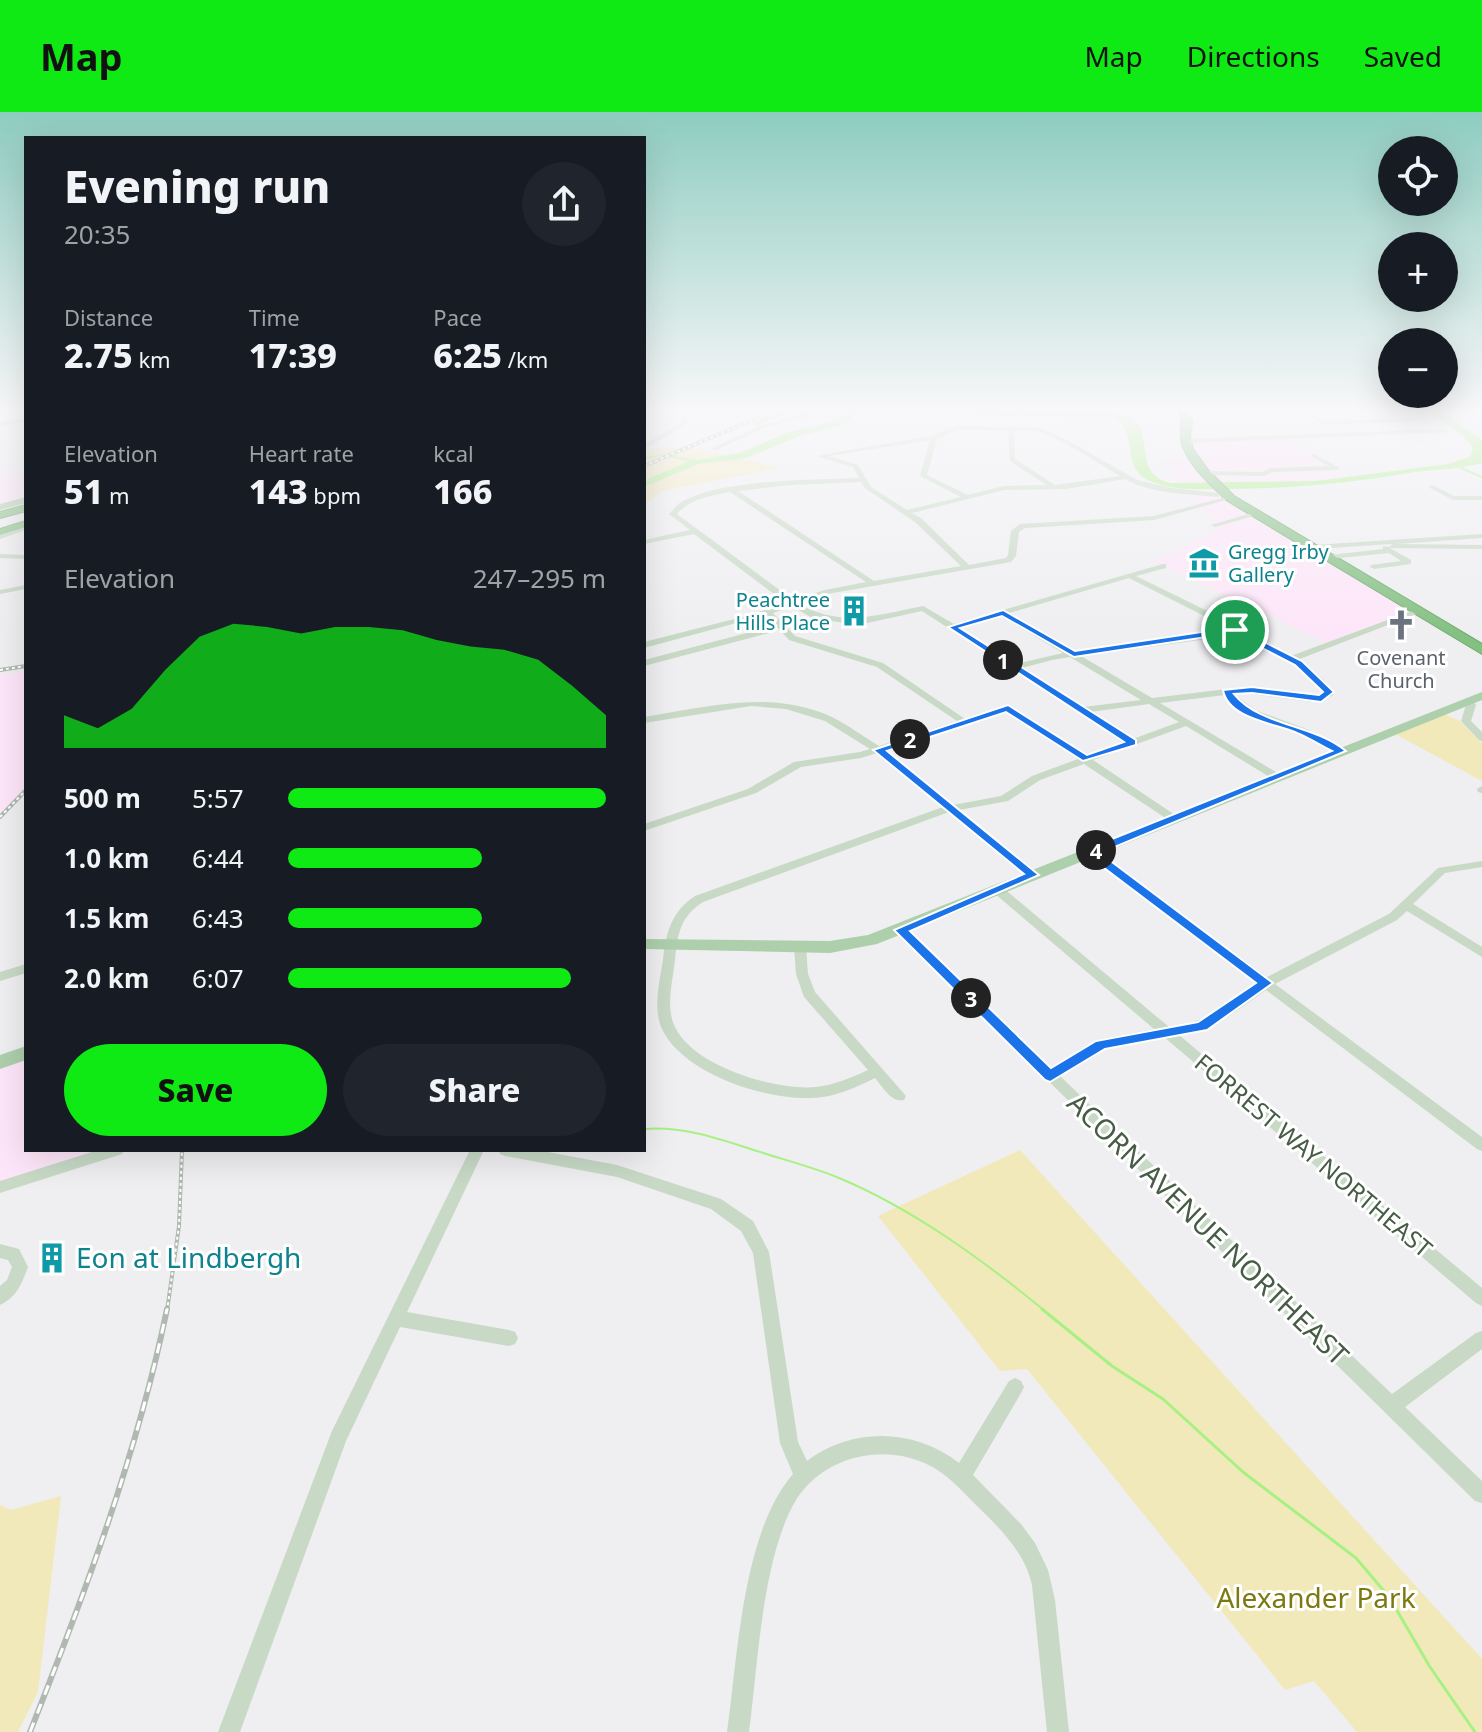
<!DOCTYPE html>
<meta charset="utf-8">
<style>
body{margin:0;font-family:"Noto Sans",sans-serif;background:#20242c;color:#f1f3f6;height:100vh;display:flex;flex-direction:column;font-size:30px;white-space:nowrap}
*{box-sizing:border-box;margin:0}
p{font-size:26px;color:#9ea1a6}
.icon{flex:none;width:44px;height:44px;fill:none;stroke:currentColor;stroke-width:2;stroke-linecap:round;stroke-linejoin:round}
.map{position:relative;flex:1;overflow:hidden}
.side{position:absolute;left:24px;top:24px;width:622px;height:1016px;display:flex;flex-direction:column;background:#171b24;border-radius:0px;box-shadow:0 8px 32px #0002}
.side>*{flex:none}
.buttons{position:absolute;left:1378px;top:24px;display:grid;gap:16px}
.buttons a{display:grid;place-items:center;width:80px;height:80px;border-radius:50%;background:#171b24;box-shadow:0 8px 32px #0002;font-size:40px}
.pin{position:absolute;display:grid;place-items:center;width:68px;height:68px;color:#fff;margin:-34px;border:4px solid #fff;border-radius:50%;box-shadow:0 2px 8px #0007}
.km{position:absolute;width:40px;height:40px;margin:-20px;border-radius:50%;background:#222;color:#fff;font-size:22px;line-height:40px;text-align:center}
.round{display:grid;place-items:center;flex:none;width:84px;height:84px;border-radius:42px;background:#20242c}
.headline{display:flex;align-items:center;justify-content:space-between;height:136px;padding:0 40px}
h1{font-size:44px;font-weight:800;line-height:60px}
.metrics{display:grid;grid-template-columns:repeat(3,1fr);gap:12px;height:136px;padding:8px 40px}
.metrics div{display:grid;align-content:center}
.metrics b{font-size:34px;font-weight:800}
.metrics small{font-size:22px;font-weight:400}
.metrics p{font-size:22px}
.chart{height:224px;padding:16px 40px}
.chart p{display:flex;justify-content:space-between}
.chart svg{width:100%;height:144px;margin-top:8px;fill:#0fea15;opacity:.7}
.cta{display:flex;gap:16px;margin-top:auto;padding:16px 40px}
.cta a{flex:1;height:92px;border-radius:48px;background:#0fea15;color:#111;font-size:32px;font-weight:800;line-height:92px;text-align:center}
.cta a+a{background:#20242c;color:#f1f3f6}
ul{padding:0 40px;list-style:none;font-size:26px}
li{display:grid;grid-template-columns:128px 96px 1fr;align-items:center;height:60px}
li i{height:20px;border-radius:10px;background:#0fea15}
header{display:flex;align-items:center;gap:48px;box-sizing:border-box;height:112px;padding:0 40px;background:#0fea15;color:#111}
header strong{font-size:38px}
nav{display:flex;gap:44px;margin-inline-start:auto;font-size:28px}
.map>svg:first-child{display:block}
.commercial{fill:#fde6f9}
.green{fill:#f1e9b9}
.water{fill:#a7f184}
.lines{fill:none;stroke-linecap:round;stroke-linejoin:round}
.stream-far1{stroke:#a7f184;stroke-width:2}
.stream{stroke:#a7f184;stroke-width:3}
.highway-casing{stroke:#6eac6e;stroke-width:2}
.minor{fill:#c8d9c6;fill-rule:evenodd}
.major{fill:#adcfac;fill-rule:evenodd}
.highway{fill:#84c082;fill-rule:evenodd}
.rail-far1-casing{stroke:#b0b9b0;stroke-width:4}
.rail-casing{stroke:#b0b9b0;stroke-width:6}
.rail-far1{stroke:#fff;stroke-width:2;stroke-dasharray:3;stroke-linecap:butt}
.rail{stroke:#fff;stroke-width:3;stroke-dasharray:10;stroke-linecap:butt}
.route{fill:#1a73e8;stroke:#fff;stroke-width:2;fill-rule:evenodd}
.labels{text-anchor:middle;stroke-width:6;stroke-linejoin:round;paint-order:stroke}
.far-culture-label{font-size:20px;fill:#0d838f;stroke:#fff;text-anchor:start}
.far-worship-label{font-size:20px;fill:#5b616d;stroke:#fff}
.street-label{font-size:24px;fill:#465c45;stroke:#fff}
.near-street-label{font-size:28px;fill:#465c45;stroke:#fff}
.near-culture-label{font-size:28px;fill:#0d838f;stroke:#fff;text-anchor:start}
.near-park-label{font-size:28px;fill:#7c7911;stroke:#fff}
</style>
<header>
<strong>Map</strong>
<nav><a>Map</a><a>Directions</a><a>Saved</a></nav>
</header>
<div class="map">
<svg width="1482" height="1620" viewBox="0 0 1482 1620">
<rect width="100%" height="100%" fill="#efeef1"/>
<path class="commercial" d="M1295 328 1353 369 1219 372 1226 381 1427 504 1330 532 1153 449 1222 416 1159 349 1198 346 1190 330Z
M26 356V389L0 396V360Z
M26 560V681L0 708V564Z
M26 943V1038H130L0 1080V951Z"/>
<path class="green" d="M689 335 779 356 662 379 644 393V337Z
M1444 602 1460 609 1482 631V669L1395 622Z
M1020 1038 1482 1547V1620H1357L1314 1569 1285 1578 1027 1257 1000 1259 878 1104Z
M61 1384 38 1580 18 1620H0V1393L11 1398Z"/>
<path class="water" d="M852 295H865L842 313 800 324 746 346 698 352 644 375V369L689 349 660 344 644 348V345L664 342 697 348 740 341 789 320 836 308Z
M936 295 1112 300 1131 306 1139 313C1149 336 1139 364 1170 371L1316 369 1448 352 1470 345 1473 336 1463 324 1421 295H1436L1482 328V351C1460 357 1438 357 1415 360 1351 371 1297 376 1232 377 1205 377 1173 380 1148 368 1119 353 1141 317 1111 305L984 303Z"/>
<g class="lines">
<path class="stream-far1" d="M1461 356 1482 365
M644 1017C684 1014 720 1027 757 1039 784 1048 813 1055 839 1066 913 1097 983 1148 1045 1199"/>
<path class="stream" d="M1042 1197 1112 1254 1163 1287 1243 1360 1356 1446 1389 1485 1430 1555 1475 1620"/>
<g class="highway-casing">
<path id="highway" d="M1176 295H1184L1192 309 1190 325 1193 337 1208 358 1234 384 1482 532V542L1226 388C1211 373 1188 353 1182 332 1178 317 1186 309 1176 295Z
M26 393V399L0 406V400Z
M26 409V415L0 423V417Z"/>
</g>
<path class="minor" d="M671 295H677L687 302 688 311 648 335H644V333L682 310V304Z
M798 295H806L799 298 807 301 818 295H825L809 304 764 316 716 338 711 337 758 315 753 311 757 308ZM793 300 801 303 763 313 760 311Z
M1401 295 1403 298 1315 303 1324 309 1416 306 1418 309 1323 313 1306 302 1309 300Z
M26 306V310L0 314V310Z
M955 314 1040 316 1069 329 1137 368 1171 376 1218 381 1221 383 1218 385C1188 382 1151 382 1125 367L1066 377 1004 378 912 401 921 406 969 453 1006 446 1008 443 1011 419 1020 412 1154 404 1230 384 1233 386 1154 408 1025 416 1019 420 1016 444 1011 450 827 482 799 492C843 516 877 503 923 494L954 512 1163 452H1166V456L1136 464 1242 516 1291 544 1417 497 1424 499 1297 548 1323 567 1334 582 1332 584 1313 590 1244 581 1234 582 1255 598 1309 618 1344 637V641H1336L1302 622 1248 602 1231 591 1225 583 1160 591 1281 663V667H1273L1186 614 1093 648 1178 705 1179 707 1178 709H1170L1084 652 1040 668 1008 689 959 698 1037 760 1039 763 1037 766H1029L949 700 703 790C680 805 678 821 675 848 673 868 665 895 675 915 693 954 775 979 816 975 834 973 851 966 868 958L804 885 796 862 794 835 800 831 806 835 808 862 815 880 906 984 904 988C891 991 883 975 875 966 855 976 833 986 811 986 764 988 681 961 661 915 653 894 660 868 663 848 666 821 671 800 695 784L943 695 877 641 861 646 801 655 756 681 644 719V712L748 677 794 650 860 640 870 637 825 609 786 597 751 594 644 611V605C708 595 770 577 832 605 848 613 864 625 879 634L957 609 877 555 789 528 766 503 644 536V530L750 503 786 491 694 422 644 432V428L690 418 669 402C674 397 677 392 683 389 724 367 812 368 859 366L853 355 816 344 932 324ZM956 318H1008L1010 349 1046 373 1004 374 968 383 927 363 937 327ZM1014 319H1037L1065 331 1120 364 1055 373 1015 347ZM930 328 920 364 961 385 907 398 871 375 858 353 828 344ZM861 370 866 377 915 410 961 454 874 469 738 379 791 373ZM730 380 866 470 825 478 793 488 677 402C691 386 711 384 730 380ZM1129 466 1230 517 1208 521 1073 539 1009 501ZM792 494 812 506 858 513 922 499 1124 630 1087 644 1008 593 965 607 883 551 795 524 773 501ZM1001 504 1063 541 1016 552 959 516ZM1237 520C1266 537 1303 553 1323 581L1313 584 1244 575 1152 586 1081 544 1208 527ZM1070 545 1141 588 1083 595 1022 556 1052 548ZM1149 592 1179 610 1133 627 1090 600ZM1007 599 1078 647 1032 664 1001 684 953 693 886 638Z
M1446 317 1448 320 1186 331 1183 329 1186 327Z
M1314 342 1340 356 1337 358 1272 360 1264 364 1207 363 1204 361 1207 359 1263 360 1270 356 1329 354 1312 345V343Z
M1432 373 1454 384H1482V388H1453L1430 376 1429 375Z
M1255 400 1257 401V403L1215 415 1211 413Z
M23 413H26V418L0 427V422Z
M1482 422V426L1396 432 1482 433V437L1390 436 1411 448V452L1374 457 1370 455 1371 453 1401 449 1389 441 1330 447 1326 445 1330 443 1383 437V434L1390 435 1392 432 1314 437 1310 435 1314 433Z
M0 442 26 443V447L0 446Z
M26 473V477L0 482V478Z
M766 516 769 517V521L644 554V548Z
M1468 586 1471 587 1476 593 1471 609 1482 620V629L1479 628 1461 609 1466 593 1463 589Z
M1482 674V681L1478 680 1477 677Z
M1091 737 1095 738 1267 865 1389 802 1438 756 1482 749V755L1445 761 1413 792 1482 835V845L1407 799 1397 808 1275 872 1482 1025V1039L1477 1037 1266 878C1238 897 1214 919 1179 923L1482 1176V1194L1476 1191 1164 925 1135 929 1105 936 1060 964 1392 1282 1476 1221 1482 1219V1237L1405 1295 1482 1369V1391L1475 1389 895 818 897 815H905L1052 956 1096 928 1154 917 994 781 992 778 994 775H1002L1169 915C1210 910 1225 893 1257 871L1087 742 1085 740 1087 738Z
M26 852V861L0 869V860Z
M98 1038H124L122 1042 0 1081V1069Z
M470 1038H484L407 1200 509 1218 515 1220 518 1226 515 1232 509 1234 400 1215 346 1329 240 1620H218L332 1319Z
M498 1038H537L617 1053 721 1087 753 1109 769 1140 798 1330 807 1349C852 1315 914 1316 959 1351L1009 1269 1015 1266 1021 1269 1024 1275 1021 1281 973 1363 1021 1412 1035 1431 1048 1458 1055 1488 1069 1620H1047L1032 1473C1025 1441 1000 1416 977 1394 964 1381 952 1367 936 1357 890 1329 825 1342 796 1388 762 1445 758 1553 749 1620H727C738 1544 742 1421 793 1362L780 1331 753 1141 741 1119 711 1097 617 1065 505 1044 500 1042Z
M0 1132 19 1137 28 1155C22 1171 17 1185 0 1193V1174L7 1168 12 1155 8 1148 0 1146Z"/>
<path class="major" d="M26 385V391L0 398V392Z
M1482 580V588L877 832 830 841 644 837V827L830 829 868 823Z
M26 934V948L0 957V943Z"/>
<use href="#highway" class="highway"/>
<g class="rail-far1-casing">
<path id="rail-far1" d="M644 354 783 295
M0 558 26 554
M0 705 26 678
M167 1199 179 1114 182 1038"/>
</g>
<g class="rail-casing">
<path id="rail" d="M30 1620C85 1481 137 1343 167 1197"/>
</g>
<use href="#rail-far1" class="rail-far1"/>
<use href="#rail" class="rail"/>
</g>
<linearGradient id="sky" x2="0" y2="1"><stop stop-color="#8eccc0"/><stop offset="0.57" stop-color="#f8f7f9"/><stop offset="1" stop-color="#f8f7f9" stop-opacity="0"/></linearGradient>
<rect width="1482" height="522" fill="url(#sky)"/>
<path class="route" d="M1003 498 1075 539 1235 515 1302 549 1334 580 1321 590 1252 581 1234 582C1260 614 1313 612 1346 639L1100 741 1273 871 1207 918 1105 937 1050 970 1045 968 894 818 1024 762 873 638 1008 593 1087 643 1124 630 948 515ZM1002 504 1074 545 1233 521 1295 553 1323 580 1319 583 1252 575 1223 578C1228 607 1275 611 1297 621 1309 626 1320 633 1332 639L1087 737V743L1256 871 1198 910 1096 929 1051 956 910 819 1039 763 887 639 1006 600 1083 649 1136 633V628L960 516Z"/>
<defs>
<g id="museum-bare" transform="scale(2.4)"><path d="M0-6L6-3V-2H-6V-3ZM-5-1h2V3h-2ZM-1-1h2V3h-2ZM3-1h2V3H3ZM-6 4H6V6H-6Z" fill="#0f9aa8" stroke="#fff" stroke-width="2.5" paint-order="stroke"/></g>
<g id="building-bare" transform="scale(2.4)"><path d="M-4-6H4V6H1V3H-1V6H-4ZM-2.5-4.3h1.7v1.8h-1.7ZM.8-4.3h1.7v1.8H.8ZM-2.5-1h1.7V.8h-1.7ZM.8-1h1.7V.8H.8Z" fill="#0f9aa8" stroke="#fff" stroke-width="2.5" paint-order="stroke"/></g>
<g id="church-bare" transform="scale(2.4)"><path d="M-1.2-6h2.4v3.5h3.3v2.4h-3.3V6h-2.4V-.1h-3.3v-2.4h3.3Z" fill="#6b7280" stroke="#fff" stroke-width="2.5" paint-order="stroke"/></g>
</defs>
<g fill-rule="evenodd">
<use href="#museum-bare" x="1204" y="451"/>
<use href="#building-bare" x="854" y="499"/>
<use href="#church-bare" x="1401" y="513"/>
<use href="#building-bare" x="52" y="1146"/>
</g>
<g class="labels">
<g class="far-culture-label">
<text x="1228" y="447">Gregg Irby<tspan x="1228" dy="23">Gallery</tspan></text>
<text x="830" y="495" text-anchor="end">Peachtree<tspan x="830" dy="23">Hills Place</tspan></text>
</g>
<g class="far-worship-label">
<text x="1401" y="553">Covenant<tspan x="1401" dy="23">Church</tspan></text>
</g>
<g class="street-label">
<text transform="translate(1313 1044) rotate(40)" y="8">FORREST WAY NORTHEAST</text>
</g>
<g class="near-street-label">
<text transform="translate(1208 1117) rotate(44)" y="10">ACORN AVENUE NORTHEAST</text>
</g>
<g class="near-culture-label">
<text x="76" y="1156">Eon at Lindbergh</text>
</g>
<g class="near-park-label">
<text x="1316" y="1496">Alexander Park</text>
</g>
</g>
</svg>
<div class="buttons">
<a><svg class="icon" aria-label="locate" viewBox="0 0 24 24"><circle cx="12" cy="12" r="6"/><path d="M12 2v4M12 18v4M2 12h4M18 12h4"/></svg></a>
<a>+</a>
<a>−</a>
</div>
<div class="pin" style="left:1235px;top:518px;background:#1e9e55"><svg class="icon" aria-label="arrive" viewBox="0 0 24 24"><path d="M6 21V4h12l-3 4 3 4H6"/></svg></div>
<b class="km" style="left:1003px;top:548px">1</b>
<b class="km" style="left:910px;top:627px">2</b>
<b class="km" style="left:971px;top:886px">3</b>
<b class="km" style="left:1096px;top:738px">4</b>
<section class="side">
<div class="headline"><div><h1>Evening run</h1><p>20:35</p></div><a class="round"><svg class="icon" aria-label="share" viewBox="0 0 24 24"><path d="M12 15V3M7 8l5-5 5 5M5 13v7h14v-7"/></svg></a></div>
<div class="metrics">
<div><p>Distance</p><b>2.75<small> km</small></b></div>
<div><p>Time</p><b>17:39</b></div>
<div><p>Pace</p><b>6:25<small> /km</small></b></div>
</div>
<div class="metrics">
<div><p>Elevation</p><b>51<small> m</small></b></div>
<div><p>Heart rate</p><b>143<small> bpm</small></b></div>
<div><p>kcal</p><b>166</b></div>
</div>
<div class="chart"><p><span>Elevation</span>247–295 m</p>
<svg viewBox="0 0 160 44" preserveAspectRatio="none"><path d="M0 44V34L10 38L20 32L30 20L40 10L50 6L60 7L70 9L80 7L90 7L100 8L110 11L120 13L130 14L140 17L150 25L160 34V44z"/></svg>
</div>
<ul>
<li><b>500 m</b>5:57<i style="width:100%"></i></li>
<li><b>1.0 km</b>6:44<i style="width:61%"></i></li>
<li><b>1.5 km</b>6:43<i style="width:61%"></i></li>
<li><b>2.0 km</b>6:07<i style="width:89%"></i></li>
</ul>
<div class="cta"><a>Save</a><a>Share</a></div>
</section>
</div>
